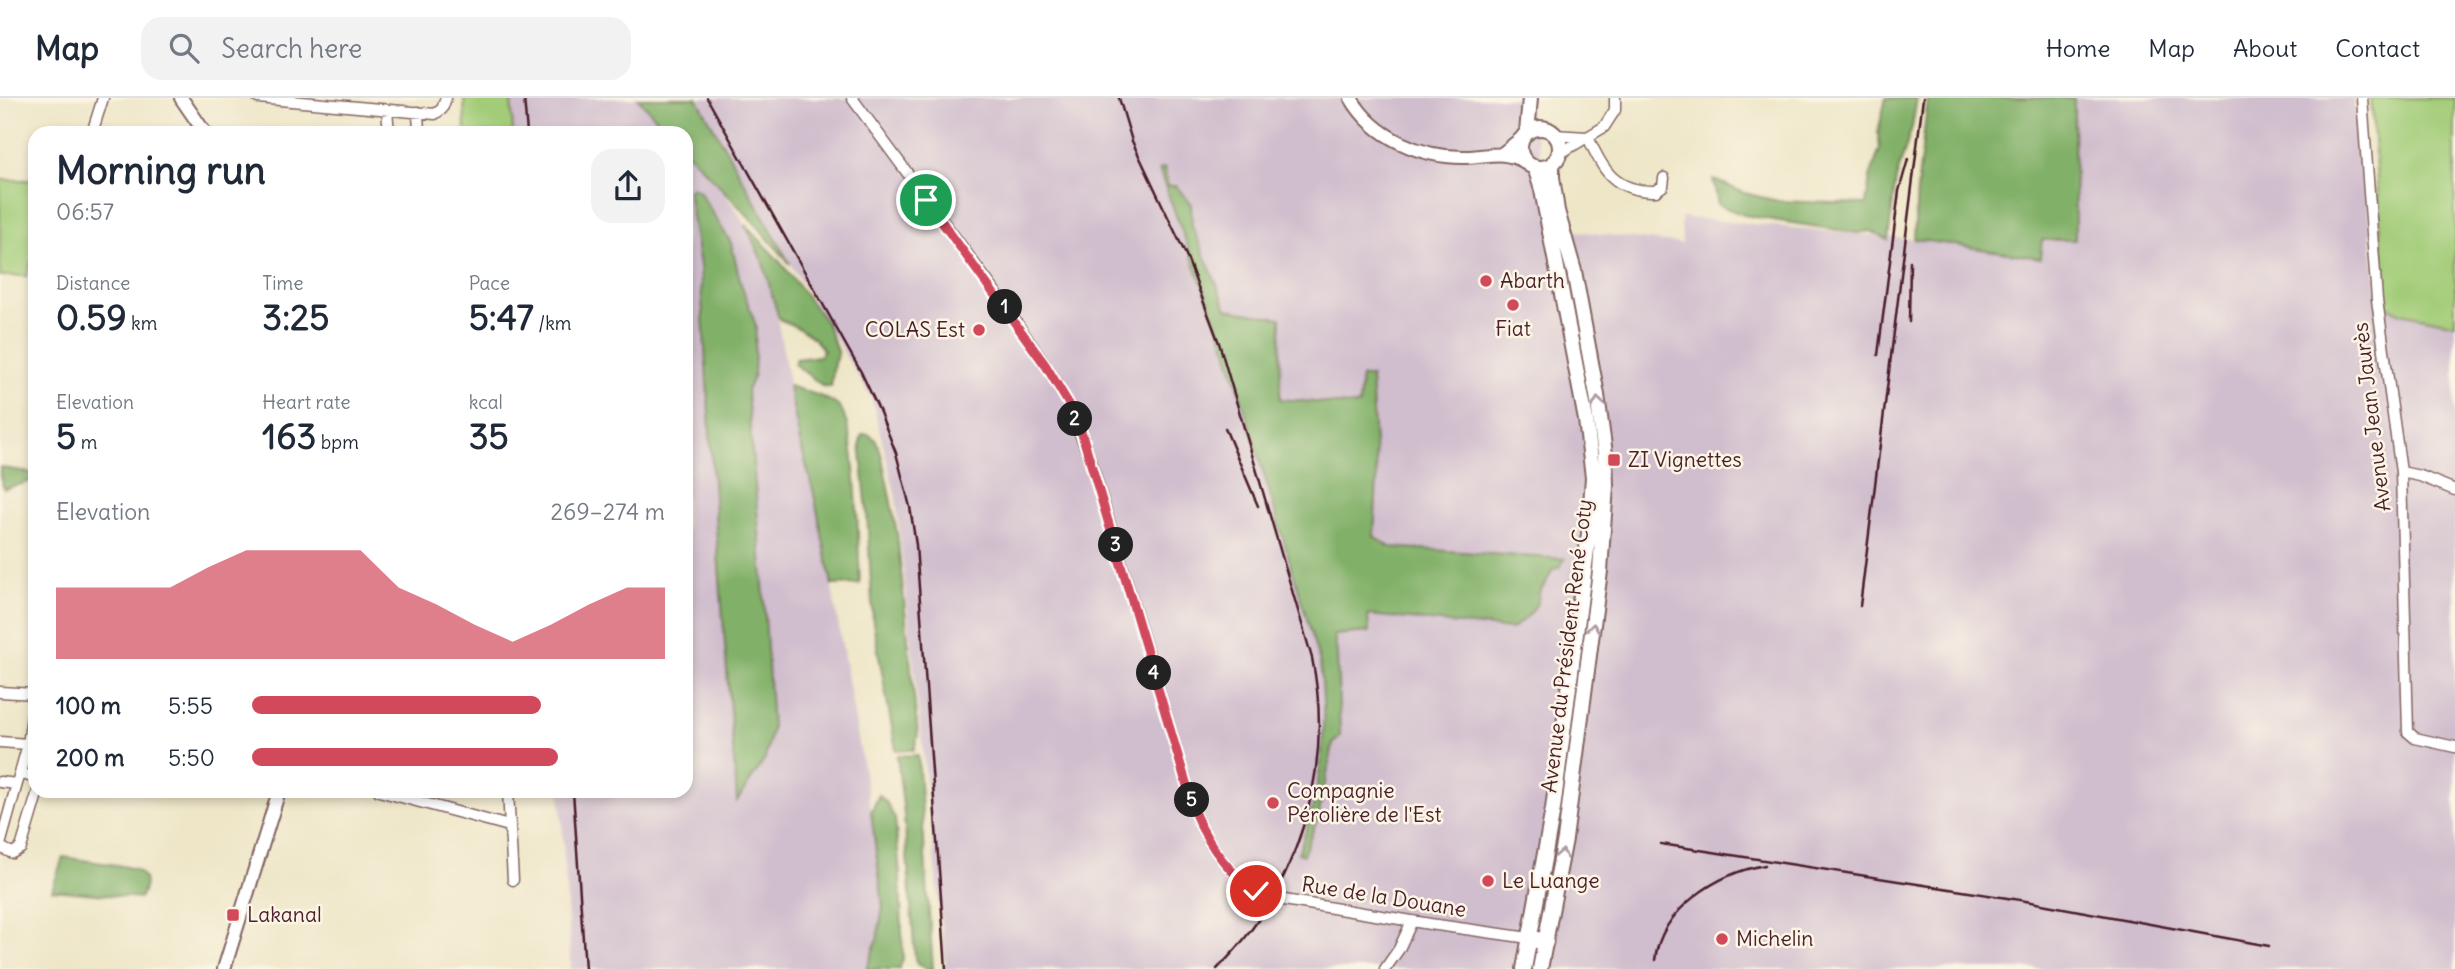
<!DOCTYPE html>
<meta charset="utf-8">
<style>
body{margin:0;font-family:Delius,sans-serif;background:#f2f2f3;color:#1f2937;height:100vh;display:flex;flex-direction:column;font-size:26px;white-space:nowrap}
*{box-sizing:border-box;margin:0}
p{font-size:23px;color:#747a83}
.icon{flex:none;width:38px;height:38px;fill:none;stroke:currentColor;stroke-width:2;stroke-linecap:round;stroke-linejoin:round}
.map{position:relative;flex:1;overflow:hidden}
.details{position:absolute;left:28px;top:28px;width:665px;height:672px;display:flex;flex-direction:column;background:#fff;border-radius:21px;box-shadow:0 4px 10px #0003}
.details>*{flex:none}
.pin{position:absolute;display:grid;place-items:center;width:60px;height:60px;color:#fff;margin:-30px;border:4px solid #fff;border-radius:50%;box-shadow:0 2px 7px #0007}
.km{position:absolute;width:35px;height:35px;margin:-18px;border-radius:50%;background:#222;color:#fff;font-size:19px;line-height:35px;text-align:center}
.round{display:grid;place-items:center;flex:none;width:74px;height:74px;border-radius:21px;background:#f2f2f3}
.summary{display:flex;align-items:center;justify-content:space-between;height:119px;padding:0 28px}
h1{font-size:38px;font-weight:800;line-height:52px}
.stats{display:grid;grid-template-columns:repeat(3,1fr);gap:10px;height:119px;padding:7px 28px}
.stats div{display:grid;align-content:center}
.stats b{font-size:35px;font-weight:800}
.stats small{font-size:19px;font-weight:400}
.stats p{font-size:19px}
.chart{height:196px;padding:14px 28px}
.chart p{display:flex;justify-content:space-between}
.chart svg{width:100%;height:126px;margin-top:7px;fill:#d1495b;opacity:.7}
ul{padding:0 28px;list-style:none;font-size:23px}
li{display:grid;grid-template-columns:112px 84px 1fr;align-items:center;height:52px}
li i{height:18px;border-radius:9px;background:#d1495b}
header{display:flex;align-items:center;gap:42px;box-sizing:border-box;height:98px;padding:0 35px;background:#fff;border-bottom:2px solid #e0e1e3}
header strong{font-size:33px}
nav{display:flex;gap:38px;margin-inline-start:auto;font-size:24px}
.search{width:490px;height:63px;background:#f2f2f3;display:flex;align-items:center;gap:18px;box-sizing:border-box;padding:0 24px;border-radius:21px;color:#747a83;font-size:26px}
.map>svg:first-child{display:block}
.industrial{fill:#d0bdcd}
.green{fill:#a2cc78;stroke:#767652;stroke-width:2}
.forest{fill:#81b068;stroke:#66684a;stroke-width:2}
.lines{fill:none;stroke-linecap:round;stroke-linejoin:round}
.minor-casing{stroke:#836562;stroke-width:13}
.tertiary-casing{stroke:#836562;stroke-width:16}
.secondary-casing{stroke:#836562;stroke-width:18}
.primary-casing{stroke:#836562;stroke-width:19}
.minor{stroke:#fff;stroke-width:10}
.tertiary{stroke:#fff;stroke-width:12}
.secondary{stroke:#fff;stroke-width:14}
.primary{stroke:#fff;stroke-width:16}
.rail{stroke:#4a1f2b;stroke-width:2.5}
.oneway{stroke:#ae9aa0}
.route-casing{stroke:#fff;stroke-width:14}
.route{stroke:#d1495b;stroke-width:9}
.poi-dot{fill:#d1495b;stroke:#fcf5e5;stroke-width:2.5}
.labels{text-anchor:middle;stroke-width:5;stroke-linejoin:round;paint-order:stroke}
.poi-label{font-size:21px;fill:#4a1f2b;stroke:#fcf5e5;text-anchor:start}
.street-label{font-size:21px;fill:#4a1f2b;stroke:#fcf5e5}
</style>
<header>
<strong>Map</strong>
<div class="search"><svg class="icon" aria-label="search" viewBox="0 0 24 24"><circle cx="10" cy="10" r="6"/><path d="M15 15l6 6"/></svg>Search here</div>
<nav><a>Home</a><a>Map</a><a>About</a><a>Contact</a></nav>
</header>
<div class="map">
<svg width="2455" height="871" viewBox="0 0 2455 871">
<rect width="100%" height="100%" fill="#fcf5e5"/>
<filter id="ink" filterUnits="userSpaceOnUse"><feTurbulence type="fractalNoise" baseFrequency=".0143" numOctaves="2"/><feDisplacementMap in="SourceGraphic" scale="14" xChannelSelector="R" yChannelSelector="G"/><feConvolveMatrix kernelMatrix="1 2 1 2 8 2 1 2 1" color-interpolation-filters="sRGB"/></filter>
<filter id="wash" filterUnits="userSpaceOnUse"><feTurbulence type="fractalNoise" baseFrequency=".00686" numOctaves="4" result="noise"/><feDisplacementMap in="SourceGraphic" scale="28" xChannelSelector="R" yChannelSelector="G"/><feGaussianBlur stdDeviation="1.57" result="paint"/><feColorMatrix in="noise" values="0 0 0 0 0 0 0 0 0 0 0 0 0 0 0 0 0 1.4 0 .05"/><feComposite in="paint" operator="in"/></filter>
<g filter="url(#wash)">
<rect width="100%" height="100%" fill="#eee6c7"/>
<path class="industrial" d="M511 0H638L669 35H513Z
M699 0H1526L1559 131 1682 146 1681 119 1929 143 2040 160 2052 0H2353L2362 55 2378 206 2455 223V871H946L896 400 872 301 708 30Z
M686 53 715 81 746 127 763 165 772 193 800 344 814 396 825 449 871 714 883 808 878 838 867 871H571L560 693H686Z"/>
<path class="green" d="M464 0H511L513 35H465Z
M2371 0H2455V226L2401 215 2386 207Z
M0 82H35V164H31L27 178H0Z"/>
<path class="forest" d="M638 0H697L790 166 753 123 686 53V35H669Z
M1886 0H1917L1912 29 1896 81 1888 142 1871 133 1858 135 1779 123 1744 117 1718 107 1713 81 1744 95 1778 103 1866 106 1870 79 1880 50 1878 34Z
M1928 0H2074L2075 142H2042L2040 160 1914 141 1917 92Z
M1164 70 1168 88H1176L1191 106 1192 128 1227 211 1281 220 1280 301 1359 308 1361 279H1371L1377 380 1374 438 1390 449 1565 461 1560 469 1552 472C1549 481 1547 483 1541 491 1537 496 1540 495 1538 502 1534 515 1521 524 1511 531L1368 517 1369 534 1334 537 1337 555 1340 638 1333 646 1318 720 1303 757 1298 755C1322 695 1328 629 1320 565L1227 252 1159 72Z
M692 89 699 93 731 145 741 186 756 228 754 276 747 293 762 469 772 630 765 661 737 703 715 417 700 168 688 94Z
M746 127 781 165 810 203 826 224 838 256 834 265 831 289 823 288 794 266 796 261 820 258 823 252C813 235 796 229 779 221L763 165Z
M789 288C804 293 827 298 839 309 858 328 858 455 860 486L832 487 814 396 800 344Z
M868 336 876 342 882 359 897 435 918 637 914 652H896L873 525 867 413 860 345 862 337Z
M0 369 35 376V382L4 391 0 379Z
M918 657 933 871H927L917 866 915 860 904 717 897 658Z
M879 697 887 705 895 721 900 777 903 861 899 871H867L878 838 883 808 871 714Z
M63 759C76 761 89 763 102 765 124 768 157 769 140 800L52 792Z"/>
</g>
<g filter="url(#ink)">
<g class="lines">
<g class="minor-casing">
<path id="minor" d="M258 0 435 16 442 11 446 0
M852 0 996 195 1046 268 1067 303 1091 363 1196 718C1211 752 1236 787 1272 800L1430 826 1529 840
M2362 0 2377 202 2401 374 2408 634 2415 640 2455 649
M387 12 389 35
M418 14 419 35
M92 35 103 0
M1554 37 1587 39
M1588 39C1603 73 1615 94 1656 93L1663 88 1664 80
M1559 56 1604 29 1615 12V0
M2401 374 2420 378 2455 392
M0 594 35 596
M0 644 28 646
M20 675 35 680
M0 684 17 686
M379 693 509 728
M508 693 513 782
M0 747 28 646 35 597
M0 749 12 755 21 750 38 693
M1385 871 1399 851 1412 823"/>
</g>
<g class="tertiary-casing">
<path id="tertiary" d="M181 0 205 35
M1351 0C1374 40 1422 60 1466 59 1490 58 1502 52 1524 63
M1503 55 1523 39
M224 871 279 693"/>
</g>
<g class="secondary-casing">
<path id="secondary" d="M1520 50a20 20 0 1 1 40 0a20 20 0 1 1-40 0Z
M1527 35 1530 0
M1524 871 1553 711 1589 436 1593 379 1586 322 1542 92 1535 69
M1540 871 1565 741 1600 473 1606 388 1605 356 1597 297 1574 173 1557 113 1552 79V66"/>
</g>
<g class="primary-casing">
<path id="primary" d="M1529 840 1545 844"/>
</g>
<use href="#minor" class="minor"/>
<use href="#tertiary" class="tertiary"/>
<use href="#secondary" class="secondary"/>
<use href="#primary" class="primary"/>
<path class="rail" d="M524 0 527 35
M707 0 861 274 879 312 896 355 910 409 916 447 946 871
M1119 0 1132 43 1186 157 1219 245 1312 560C1335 670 1298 792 1217 871
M1909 224 1910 163
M1878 257 1899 93 1908 61
M1225 330 1258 408
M1860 508 1923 0
M573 693 585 871
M1661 746 2020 802 2269 848
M1655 862C1661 811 1718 775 1765 767"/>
</g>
<defs><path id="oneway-chevron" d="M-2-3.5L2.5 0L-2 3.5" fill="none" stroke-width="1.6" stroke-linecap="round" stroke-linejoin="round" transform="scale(1.75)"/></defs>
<g class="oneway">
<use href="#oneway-chevron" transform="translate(1598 304) rotate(-98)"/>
<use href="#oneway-chevron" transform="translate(1593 530) rotate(-82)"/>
<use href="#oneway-chevron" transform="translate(1562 756) rotate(-79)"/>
</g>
</g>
<g class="lines" filter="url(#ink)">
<g class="route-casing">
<path id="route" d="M926 102 1046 268 1067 303 1082 336 1196 718C1209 747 1228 775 1256 793"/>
</g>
<use href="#route" class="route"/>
</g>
<g class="poi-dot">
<circle cx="1486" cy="183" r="7"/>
<circle cx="1513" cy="207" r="7"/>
<circle cx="979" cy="232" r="7"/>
<rect x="1607" y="355" width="14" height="14" rx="3.5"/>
<circle cx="1273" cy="705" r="7"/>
<circle cx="1488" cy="783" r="7"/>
<rect x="226" y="810" width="14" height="14" rx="3.5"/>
<circle cx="1722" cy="841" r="7"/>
</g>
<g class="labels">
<g class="poi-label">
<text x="1500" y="190">Abarth</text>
<text x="1513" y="238" text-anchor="middle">Fiat</text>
<text x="965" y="239" text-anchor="end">COLAS Est</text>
<text x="1628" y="369">ZI Vignettes</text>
<text x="1287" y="700">Compagnie<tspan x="1287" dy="24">Pérolière de l'Est</tspan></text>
<text x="1502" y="790">Le Luange</text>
<text x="247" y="824">Lakanal</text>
<text x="1736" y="848">Michelin</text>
</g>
<g class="street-label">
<text transform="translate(2372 319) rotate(-97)" y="7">Avenue Jean Jaurès</text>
<text transform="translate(1567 548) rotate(-83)" y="7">Avenue du Président René Coty</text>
<text transform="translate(1384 799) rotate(9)" y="7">Rue de la Douane</text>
</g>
</g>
</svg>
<div class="pin" style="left:926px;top:102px;background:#1e9e55"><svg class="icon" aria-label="arrive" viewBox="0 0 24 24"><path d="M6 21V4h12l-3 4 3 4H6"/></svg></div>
<div class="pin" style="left:1256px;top:793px;background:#d93025"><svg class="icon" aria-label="check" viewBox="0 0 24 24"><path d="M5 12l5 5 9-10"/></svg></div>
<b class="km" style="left:1005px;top:209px">1</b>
<b class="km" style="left:1075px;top:321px">2</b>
<b class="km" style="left:1116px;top:447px">3</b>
<b class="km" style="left:1154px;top:575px">4</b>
<b class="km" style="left:1192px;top:702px">5</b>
<section class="details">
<div class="summary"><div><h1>Morning run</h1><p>06:57</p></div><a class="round"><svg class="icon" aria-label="share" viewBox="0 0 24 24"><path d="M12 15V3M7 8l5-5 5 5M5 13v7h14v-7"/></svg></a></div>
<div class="stats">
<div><p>Distance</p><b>0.59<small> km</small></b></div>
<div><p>Time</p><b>3:25</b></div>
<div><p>Pace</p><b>5:47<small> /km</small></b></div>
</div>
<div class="stats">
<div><p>Elevation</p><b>5<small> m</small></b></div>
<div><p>Heart rate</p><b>163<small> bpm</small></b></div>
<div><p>kcal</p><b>35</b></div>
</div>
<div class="chart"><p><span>Elevation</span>269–274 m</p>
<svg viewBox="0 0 160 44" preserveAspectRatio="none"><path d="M0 44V19L10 19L20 19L30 19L40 12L50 6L60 6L70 6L80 6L90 19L100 25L110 32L120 38L130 32L140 25L150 19L160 19V44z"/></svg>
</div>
<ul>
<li><b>100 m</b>5:55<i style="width:70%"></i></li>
<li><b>200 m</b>5:50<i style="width:74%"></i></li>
</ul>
</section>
</div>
